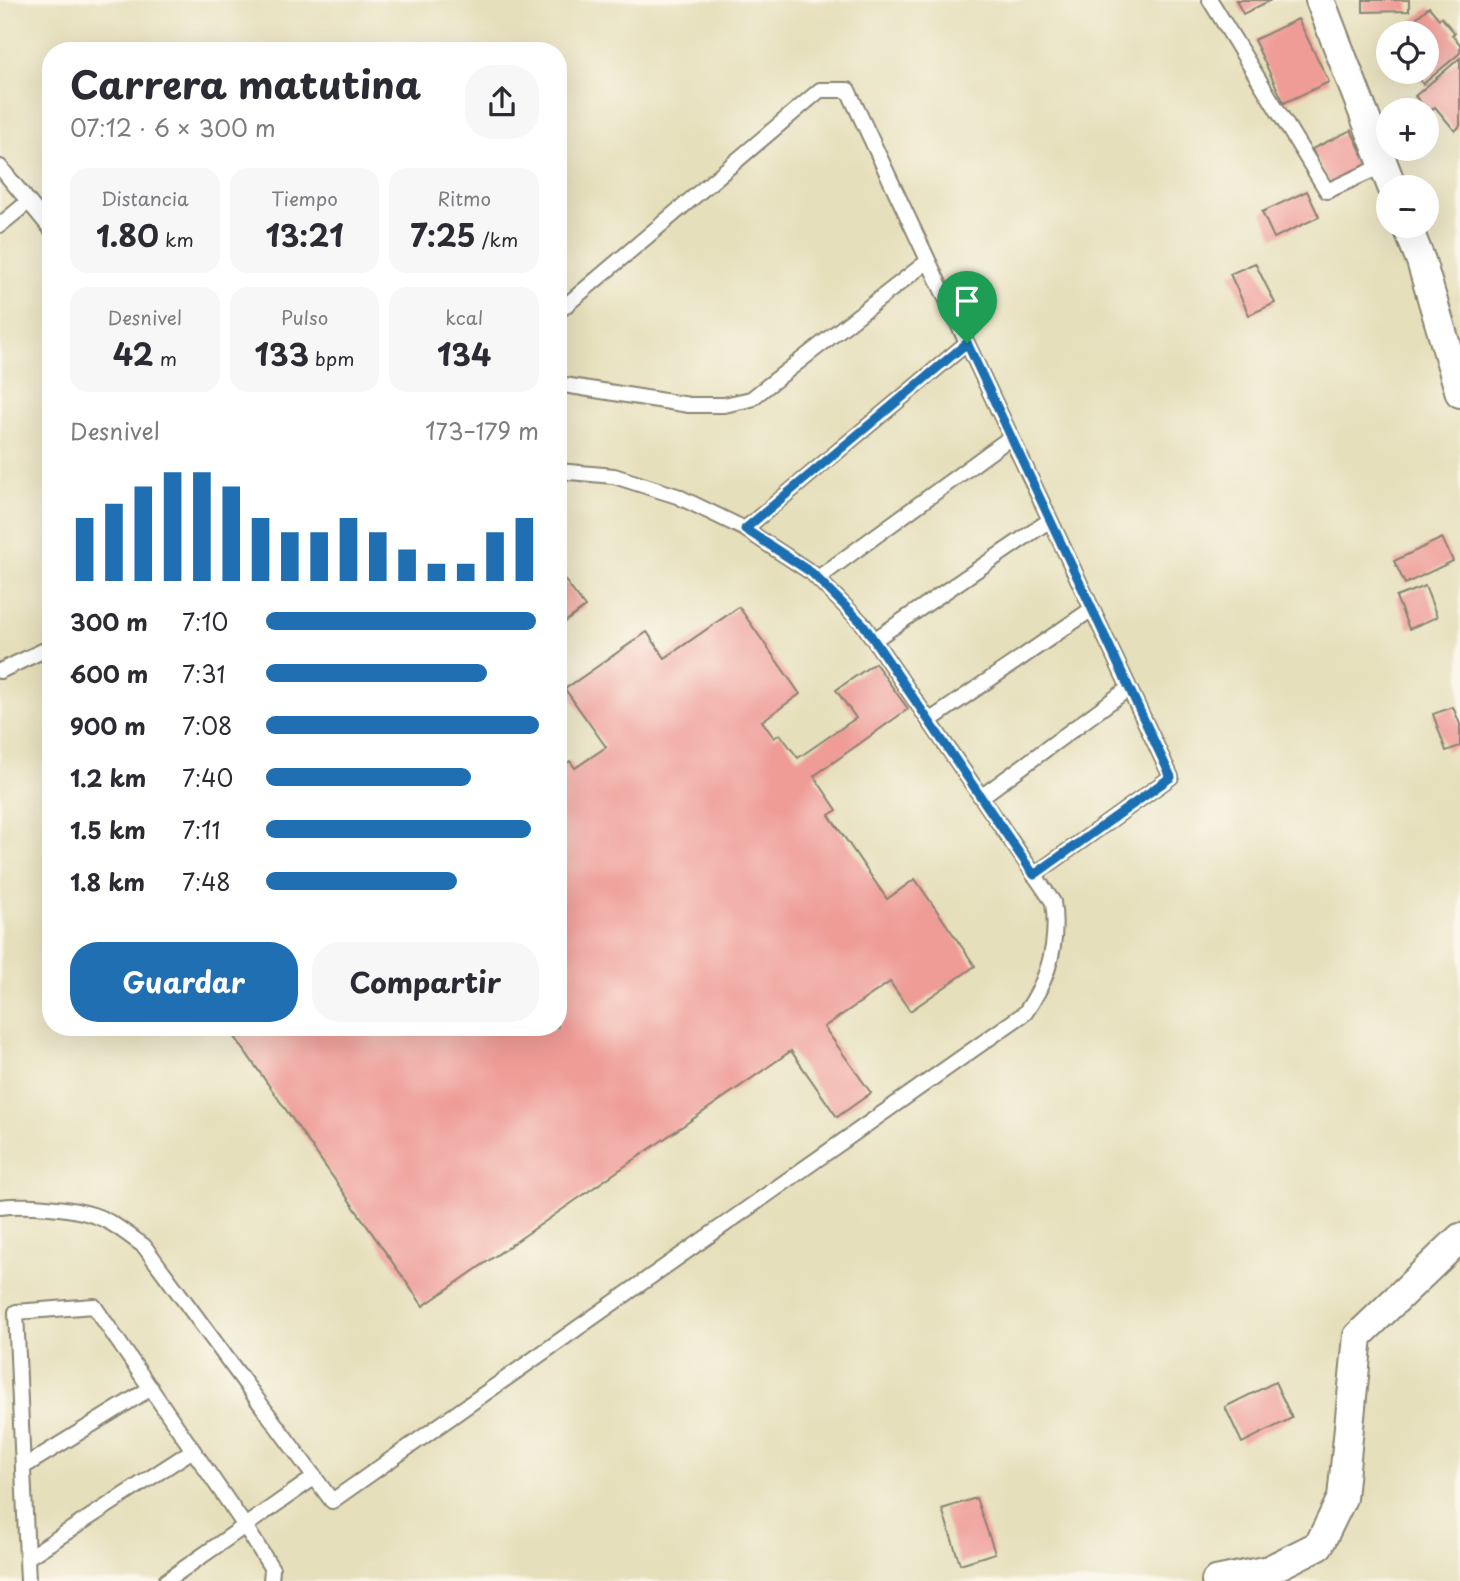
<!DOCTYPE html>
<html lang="es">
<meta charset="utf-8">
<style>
body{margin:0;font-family:"Playpen Sans",sans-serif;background:#f7f7f7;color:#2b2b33;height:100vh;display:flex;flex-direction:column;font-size:26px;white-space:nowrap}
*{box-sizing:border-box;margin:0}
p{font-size:23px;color:#7c7c81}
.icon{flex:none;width:38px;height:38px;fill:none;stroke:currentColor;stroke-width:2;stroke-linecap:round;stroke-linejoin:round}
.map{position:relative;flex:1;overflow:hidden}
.panel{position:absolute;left:42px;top:42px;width:525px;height:994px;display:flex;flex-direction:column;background:#fff;border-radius:28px;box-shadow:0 7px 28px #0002}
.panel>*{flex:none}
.tools{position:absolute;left:1376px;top:21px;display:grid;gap:14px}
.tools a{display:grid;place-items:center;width:63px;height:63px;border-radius:50%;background:#fff;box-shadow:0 7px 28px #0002;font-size:35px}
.pin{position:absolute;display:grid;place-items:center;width:60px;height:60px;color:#fff;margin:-72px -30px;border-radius:50% 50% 50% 0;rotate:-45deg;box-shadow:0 0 7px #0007}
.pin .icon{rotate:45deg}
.round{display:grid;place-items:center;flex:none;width:74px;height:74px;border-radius:28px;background:#f7f7f7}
.summary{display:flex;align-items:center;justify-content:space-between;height:119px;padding:0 28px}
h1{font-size:38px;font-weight:700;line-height:52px}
.metrics{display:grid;grid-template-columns:repeat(3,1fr);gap:10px;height:119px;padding:7px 28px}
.metrics div{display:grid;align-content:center;border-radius:18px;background:#f7f7f7;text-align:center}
.metrics b{font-size:30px;font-weight:700}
.metrics small{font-size:19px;font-weight:400}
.metrics p{font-size:19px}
.chart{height:196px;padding:14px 28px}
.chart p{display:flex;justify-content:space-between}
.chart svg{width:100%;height:126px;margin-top:7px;stroke:#1f6fb2;stroke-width:6}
.primary-button{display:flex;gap:14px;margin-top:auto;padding:14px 28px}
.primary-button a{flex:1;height:80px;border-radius:28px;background:#1f6fb2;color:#fff;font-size:28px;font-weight:700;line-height:80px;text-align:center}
.primary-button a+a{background:#f7f7f7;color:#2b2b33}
ul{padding:0 28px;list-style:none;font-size:23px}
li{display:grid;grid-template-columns:112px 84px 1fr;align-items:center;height:52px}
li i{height:18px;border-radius:9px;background:#1f6fb2}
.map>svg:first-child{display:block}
.building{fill:#ef9b96}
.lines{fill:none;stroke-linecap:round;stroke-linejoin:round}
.service-casing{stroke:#888573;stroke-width:18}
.minor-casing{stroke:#888573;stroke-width:32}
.service{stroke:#fff;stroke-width:14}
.minor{stroke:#fff;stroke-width:28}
.route-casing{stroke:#fff;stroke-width:14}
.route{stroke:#1f6fb2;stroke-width:9}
</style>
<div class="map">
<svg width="1460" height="1581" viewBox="0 0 1460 1581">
<rect width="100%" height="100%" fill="#fbf7ec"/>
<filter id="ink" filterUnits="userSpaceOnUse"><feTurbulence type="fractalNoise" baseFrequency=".0143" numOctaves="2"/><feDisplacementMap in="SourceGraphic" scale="14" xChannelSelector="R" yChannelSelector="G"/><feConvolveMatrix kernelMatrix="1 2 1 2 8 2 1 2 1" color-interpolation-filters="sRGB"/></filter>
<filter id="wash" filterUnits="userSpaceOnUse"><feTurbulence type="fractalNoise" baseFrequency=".00686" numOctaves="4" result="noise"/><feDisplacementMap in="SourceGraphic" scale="28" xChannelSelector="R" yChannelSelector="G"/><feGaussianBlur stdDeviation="1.57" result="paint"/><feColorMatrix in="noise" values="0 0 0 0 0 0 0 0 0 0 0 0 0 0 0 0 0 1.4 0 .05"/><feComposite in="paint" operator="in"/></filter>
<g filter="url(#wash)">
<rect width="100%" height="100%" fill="#e6dfbb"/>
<g id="blocks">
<path class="building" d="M1236 0H1271L1243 14Z
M1363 0H1409V11L1363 12Z
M1429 7 1439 19 1441 17 1455 33 1452 35 1460 44V53L1423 84 1413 72H1426V33H1398Z
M1298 19 1329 82 1284 103 1254 40Z
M1460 58V126L1455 131 1435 107 1429 112 1415 96Z
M1351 130 1369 168 1330 186 1312 149Z
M1307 191 1319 217 1274 238 1262 212Z
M1255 263 1275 303 1249 315 1230 274Z
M1442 538 1453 561 1405 584 1394 561Z
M558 571 585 607 558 627Z
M1425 586 1437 617 1409 629 1396 597Z
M739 607 800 694 762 721 774 738 780 734 798 758 856 718 836 690 875 663 908 709 814 776 837 810 829 815 887 899 915 879 975 966 910 1011 890 982 824 1027 871 1093 837 1117 791 1051 423 1306 228 1027H558V769L570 761 575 768 606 747 565 689 647 632 665 658Z
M1453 707 1460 724V746L1446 751 1433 714Z
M1275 1382 1292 1418 1242 1443 1225 1407Z
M976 1498 995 1553 960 1564 942 1509Z"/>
</g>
</g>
<g filter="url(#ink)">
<use href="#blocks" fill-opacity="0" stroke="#888573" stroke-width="2"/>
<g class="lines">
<g class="service-casing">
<path id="service" d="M1210 0 1327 191 1384 165
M0 167 51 229
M0 225 28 202
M558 312 820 90H848L1171 777 1034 875
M558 384 689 405H724L751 399 928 261
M745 529 967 343
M818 578 1011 437
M874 640 1050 520
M0 671 51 647
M929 721 1092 609
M981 797 1129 688
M0 1207C25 1204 68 1207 93 1215 112 1221 128 1235 144 1246L332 1501 1025 1013C1049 979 1059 943 1053 902L863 624 812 573 745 529 677 496 614 476 558 471
M23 1467 151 1388
M27 1558 193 1450
M28 1581 16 1312 94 1306 245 1526 272 1569 271 1581
M166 1581 315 1477"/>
</g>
<g class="minor-casing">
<path id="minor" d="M1320 0 1392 187
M1407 226 1421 261 1460 393
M1216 1581 1269 1570 1319 1545 1342 1498 1358 1336 1460 1238"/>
</g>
<use href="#service" class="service"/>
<use href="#minor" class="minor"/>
</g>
</g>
<g class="lines" filter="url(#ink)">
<g class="route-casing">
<path id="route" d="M967 343 1171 777 1034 875 863 624 812 573 745 529Z"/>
</g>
<use href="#route" class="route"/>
</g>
</svg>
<div class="tools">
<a><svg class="icon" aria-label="locate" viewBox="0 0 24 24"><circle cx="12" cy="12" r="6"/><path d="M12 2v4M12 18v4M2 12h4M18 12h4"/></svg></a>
<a>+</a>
<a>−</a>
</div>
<div class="pin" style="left:967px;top:343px;background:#1e9e55"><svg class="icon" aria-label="arrive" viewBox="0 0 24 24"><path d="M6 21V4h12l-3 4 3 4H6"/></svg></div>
<section class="panel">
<div class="summary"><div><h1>Carrera matutina</h1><p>07:12 · 6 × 300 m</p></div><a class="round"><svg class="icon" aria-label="share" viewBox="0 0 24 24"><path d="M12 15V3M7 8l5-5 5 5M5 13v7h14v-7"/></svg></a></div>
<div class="metrics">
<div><p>Distancia</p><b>1.80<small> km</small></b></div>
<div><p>Tiempo</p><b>13:21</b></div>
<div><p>Ritmo</p><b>7:25<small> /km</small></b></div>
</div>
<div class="metrics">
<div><p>Desnivel</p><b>42<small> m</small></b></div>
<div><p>Pulso</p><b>133<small> bpm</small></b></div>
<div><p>kcal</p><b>134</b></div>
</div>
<div class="chart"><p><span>Desnivel</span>173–179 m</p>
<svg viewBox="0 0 160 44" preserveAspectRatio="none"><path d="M5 44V22M15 44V17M25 44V11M35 44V6M45 44V6M55 44V11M65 44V22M75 44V27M85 44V27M95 44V22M105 44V27M115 44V33M125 44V38M135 44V38M145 44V27M155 44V22"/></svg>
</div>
<ul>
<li><b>300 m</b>7:10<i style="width:99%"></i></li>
<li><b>600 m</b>7:31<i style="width:81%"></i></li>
<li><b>900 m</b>7:08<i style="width:100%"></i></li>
<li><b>1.2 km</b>7:40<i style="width:75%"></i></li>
<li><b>1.5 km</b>7:11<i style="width:97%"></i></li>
<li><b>1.8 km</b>7:48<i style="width:70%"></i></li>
</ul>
<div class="primary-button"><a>Guardar</a><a>Compartir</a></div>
</section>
</div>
